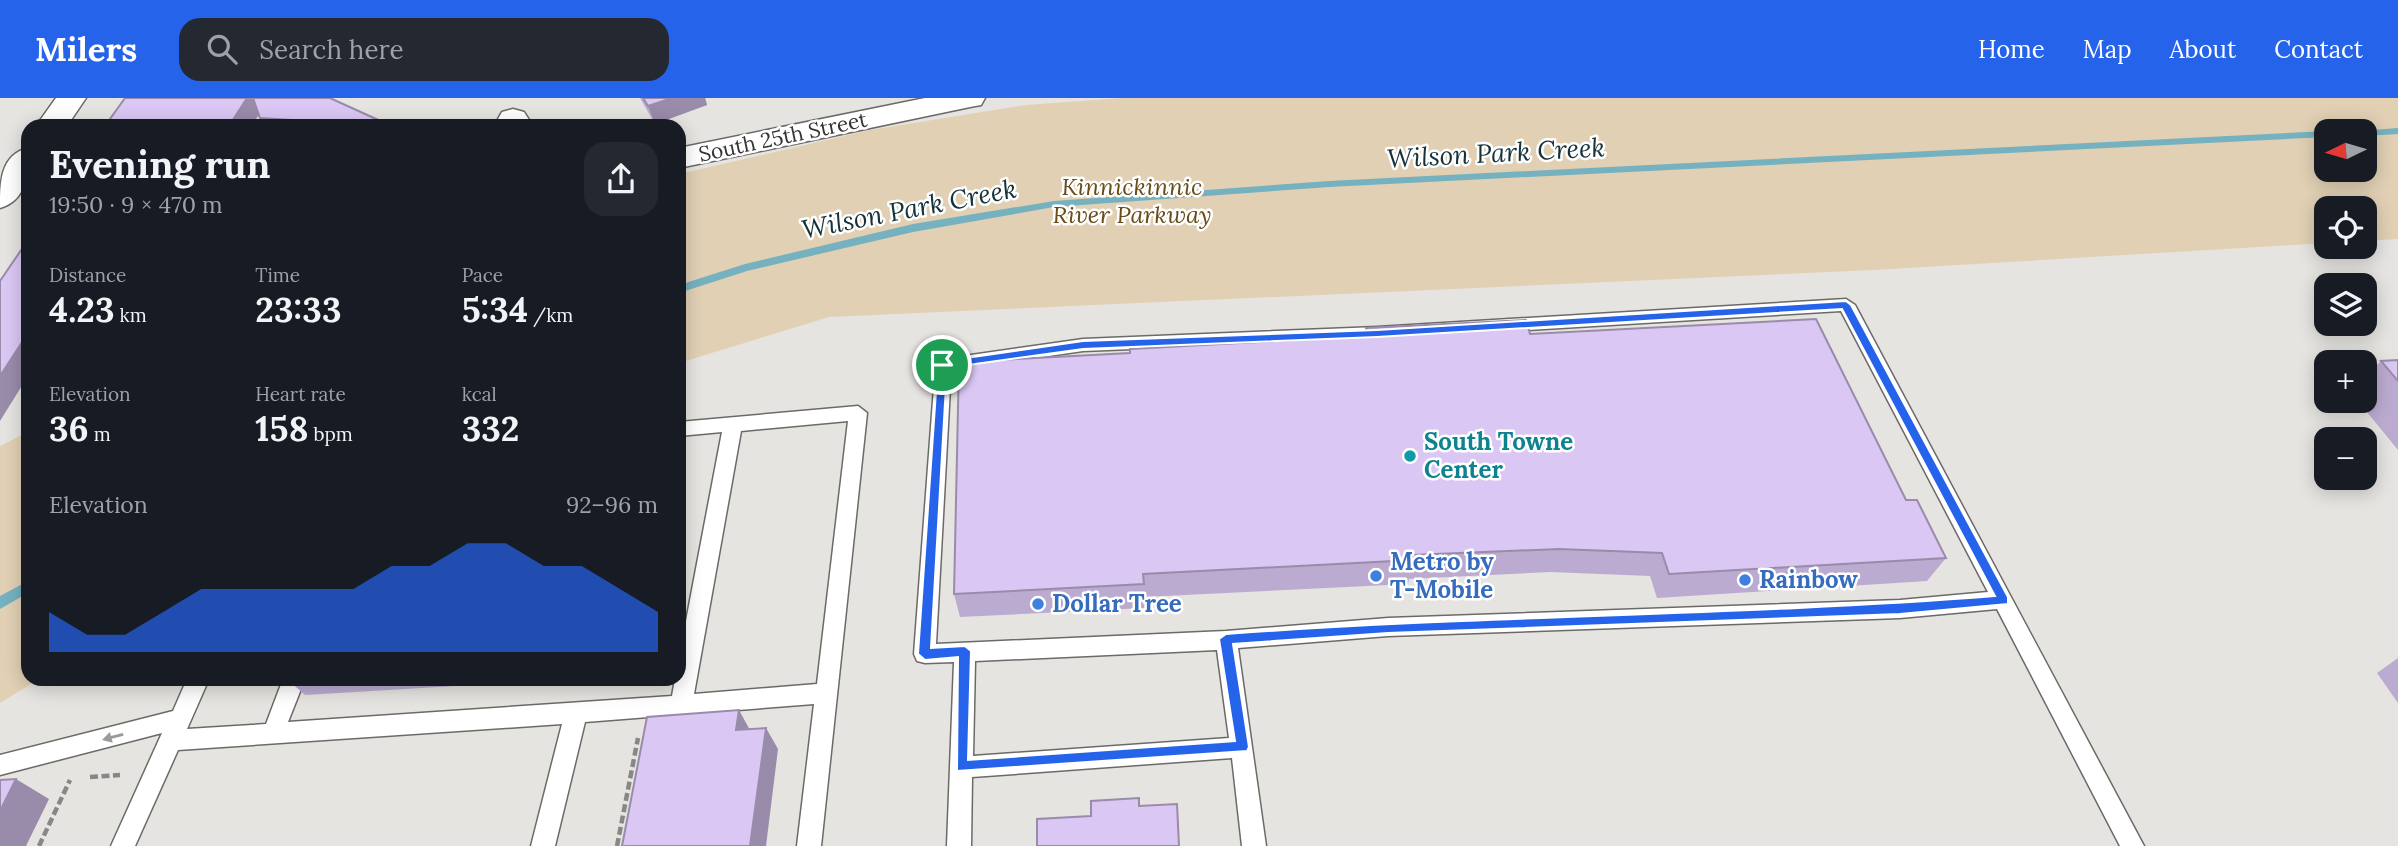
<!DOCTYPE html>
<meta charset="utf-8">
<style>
body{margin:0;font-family:Lora,serif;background:#242831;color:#f1f3f6;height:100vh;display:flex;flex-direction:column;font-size:26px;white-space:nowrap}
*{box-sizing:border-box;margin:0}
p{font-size:23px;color:#9ea1a6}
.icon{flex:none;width:38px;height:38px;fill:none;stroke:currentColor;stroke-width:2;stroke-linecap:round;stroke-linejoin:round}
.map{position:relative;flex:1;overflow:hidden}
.details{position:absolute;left:21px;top:21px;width:665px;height:567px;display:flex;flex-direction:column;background:#171b24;border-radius:21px;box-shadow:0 4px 18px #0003}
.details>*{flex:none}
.needle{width:46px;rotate:265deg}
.tools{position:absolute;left:2314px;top:21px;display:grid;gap:14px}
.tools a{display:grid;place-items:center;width:63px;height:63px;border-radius:14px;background:#171b24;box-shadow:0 4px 18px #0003;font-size:35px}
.pin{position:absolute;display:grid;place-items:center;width:60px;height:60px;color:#fff;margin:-30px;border:4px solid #fff;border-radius:50%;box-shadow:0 2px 7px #0007}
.round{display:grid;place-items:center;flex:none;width:74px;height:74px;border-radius:21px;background:#242831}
.overview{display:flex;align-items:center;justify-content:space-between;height:119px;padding:0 28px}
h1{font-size:38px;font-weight:700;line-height:52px}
.metrics{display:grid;grid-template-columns:repeat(3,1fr);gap:10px;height:119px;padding:7px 28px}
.metrics div{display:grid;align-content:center}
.metrics b{font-size:35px;font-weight:700}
.metrics small{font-size:19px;font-weight:400}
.metrics p{font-size:19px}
.chart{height:196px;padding:14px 28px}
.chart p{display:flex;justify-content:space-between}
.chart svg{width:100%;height:126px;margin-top:7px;fill:#2563eb;opacity:.7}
header{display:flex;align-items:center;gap:42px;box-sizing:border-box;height:98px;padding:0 35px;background:#2563eb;color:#fff}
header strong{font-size:33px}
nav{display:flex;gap:38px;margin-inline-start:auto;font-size:24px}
.search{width:490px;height:63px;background:#242831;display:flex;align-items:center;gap:18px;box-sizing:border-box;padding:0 24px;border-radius:21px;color:#9ea1a6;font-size:26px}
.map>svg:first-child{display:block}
.green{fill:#e1d0b4;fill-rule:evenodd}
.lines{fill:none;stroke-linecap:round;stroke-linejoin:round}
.stream{fill:#76b1c0;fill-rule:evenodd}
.lane-casing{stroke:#6b6a67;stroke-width:3}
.street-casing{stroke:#6b6a67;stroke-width:3}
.path{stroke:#888785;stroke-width:4.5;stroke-dasharray:8 3.5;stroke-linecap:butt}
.lane{fill:#fff;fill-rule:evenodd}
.street{fill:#fff;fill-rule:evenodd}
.wall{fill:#bbabd1}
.shaded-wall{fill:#998baa}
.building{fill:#dac7f3;stroke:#998baa;stroke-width:2}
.oneway{fill:#9a9a98}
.route{fill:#2563eb;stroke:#fff;stroke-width:2;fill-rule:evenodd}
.culture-dot{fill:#0f9aa8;stroke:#fff;stroke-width:2.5}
.shop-dot{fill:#3f7fe0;stroke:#fff;stroke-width:2.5}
.labels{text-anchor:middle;stroke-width:5;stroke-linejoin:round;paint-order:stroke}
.far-street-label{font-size:21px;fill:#343432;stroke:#fff}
.park-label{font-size:24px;font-style:italic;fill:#684d1b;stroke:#fff}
.culture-label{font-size:24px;font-weight:bold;fill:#0d838f;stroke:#fff;text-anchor:start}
.shop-label{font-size:24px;font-weight:bold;fill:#366cbe;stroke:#fff;text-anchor:start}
.water-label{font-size:26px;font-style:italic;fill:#143239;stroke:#fff}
</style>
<header>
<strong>Milers</strong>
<div class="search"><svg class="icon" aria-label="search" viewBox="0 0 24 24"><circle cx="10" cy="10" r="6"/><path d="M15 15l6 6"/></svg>Search here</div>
<nav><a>Home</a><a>Map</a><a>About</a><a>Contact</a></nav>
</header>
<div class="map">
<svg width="2398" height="748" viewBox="0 0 2398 748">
<rect width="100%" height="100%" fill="#e6e4e1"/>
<path class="green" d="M1123 0H2398V141L2364 143V110H2326V145L1874 172 829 219 679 265V76L870 32 1026 7ZM2326 33H2364V72H2326Z
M28 334V581H39L0 605V348Z"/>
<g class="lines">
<path class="stream" d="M2398 30V36L2364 38V33H2360Z
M2326 33V39L1329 89 1054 109 913 134 747 173 679 195V187L745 166 913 126 1054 103 1329 83Z
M28 483V495L0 511V498Z"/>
<g class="lane-casing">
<path id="lane" d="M1846 201 1855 207 2144 748H2120L1997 511 1900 520 1388 538 1238 550 1266 748H1242L1232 660 972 679 971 748H947L954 564 925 565 917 563 914 556 936 262 1083 241 1377 229ZM1841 213 1988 494 1900 502 1388 520 1226 533 936 546 951 272 1083 253 1377 241ZM1217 552 1229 640 973 658 975 563Z
M858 308 867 315 821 748H797L814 606 585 624 555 748H531L562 626 178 652 135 748H111L162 635 0 677V657L173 613 187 581H209L187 631 266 626 283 581H305L288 624 672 598 675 581H679V560L722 334 679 338V324ZM848 323 817 586 694 596 741 333Z"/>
</g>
<g class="street-casing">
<path id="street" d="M56 0H86L67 28H36Z
M925 0H985L981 7 970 9 679 70V50Z
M513 11 524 14 533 28H502L498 21 502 14Z
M28 50C28 74 28 102 0 110 0 85 0 57 28 50Z"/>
</g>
<path class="path" d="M90 679 120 677
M39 748 70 682
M617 748 638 640"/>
<use href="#lane" class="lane"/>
<use href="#street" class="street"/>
</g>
<path class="wall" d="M125 0 385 25 387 28H265L258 17 252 28H105Z
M640 0H705L707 7 655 26Z
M1366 230 1530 236 1906 402 1946 460 1927 483 1657 500 1650 478 1550 474 1409 481 1408 486 1144 499 1145 510 960 519 954 496 1130 255 1365 238Z
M2398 262V352L2358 303H2364V279L2381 263Z
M2398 560V605L2377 575Z
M287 581H473L472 587 305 597Z"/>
<path class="shaded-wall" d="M247 0H255L262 11 252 28H229Z
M672 0H705L707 7 655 26 648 8Z
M28 235V278L0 323V278Z
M467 581H473L472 587Z
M739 612 751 634 736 632Z
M766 630 778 651 766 748H750Z
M16 681 49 701 26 748H0V713Z"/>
<path class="building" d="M125 0H247L229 28H105Z
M253 0H330L385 25V28L260 20Z
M643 0H672L648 8Z
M28 142V235L0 278V183Z
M1816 221 1906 402H1917L1946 460 1669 476 1662 455 1559 451 1412 457 1413 462 1143 476 1144 486 954 496 959 264 1130 255V251L1368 238 1366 230 1526 222 1530 236Z
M2398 262V283L2381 263Z
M739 612 736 632 766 630 750 748H622L647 619Z
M16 681 0 713V682Z
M1139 700V708L1177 706 1179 748H1037V721L1091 718V703Z"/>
<defs><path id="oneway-solid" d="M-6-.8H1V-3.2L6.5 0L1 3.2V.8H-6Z" transform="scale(1.75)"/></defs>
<use class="oneway" href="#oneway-solid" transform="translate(113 639) rotate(165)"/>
<path class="route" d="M1846 203 1851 207 2008 499V506L1900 516 1388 535 1233 546 1249 649 1247 653 957 673 958 559 925 562 918 556 938 264 1083 243 1377 232ZM1842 211 1995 498C1739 518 1482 517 1226 536L1219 541 1235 643 968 662 971 553 965 548 931 550 947 270 1083 251 1377 239Z"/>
<circle class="culture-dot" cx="1410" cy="358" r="7"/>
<g class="shop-dot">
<circle cx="1376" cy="478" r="7"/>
<circle cx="1745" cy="482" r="7"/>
<circle cx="1038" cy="506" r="7"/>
</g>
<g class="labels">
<g class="far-street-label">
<text transform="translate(783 39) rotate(-12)" y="7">South 25th Street</text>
</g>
<g class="park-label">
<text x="1132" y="97">Kinnickinnic<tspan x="1132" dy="28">River Parkway</tspan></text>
</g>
<g class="culture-label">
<text x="1424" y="352">South Towne<tspan x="1424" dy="28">Center</tspan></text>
</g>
<g class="shop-label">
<text x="1390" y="472">Metro by<tspan x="1390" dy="28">T-Mobile</tspan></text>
<text x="1759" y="490">Rainbow</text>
<text x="1052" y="514">Dollar Tree</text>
</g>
<g class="water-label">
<text transform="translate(1496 55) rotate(-3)" y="9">Wilson Park Creek</text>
<text transform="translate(909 111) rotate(-11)" y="9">Wilson Park Creek</text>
</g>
</g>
</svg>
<div class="tools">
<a><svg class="needle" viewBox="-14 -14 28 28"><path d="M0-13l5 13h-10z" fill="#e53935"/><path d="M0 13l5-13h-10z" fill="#9ea1a6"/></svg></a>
<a><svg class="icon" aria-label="locate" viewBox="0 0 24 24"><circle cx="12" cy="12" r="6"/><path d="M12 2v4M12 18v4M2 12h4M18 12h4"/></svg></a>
<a><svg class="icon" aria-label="layers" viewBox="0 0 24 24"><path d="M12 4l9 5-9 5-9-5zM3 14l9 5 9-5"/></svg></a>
<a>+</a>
<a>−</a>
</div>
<div class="pin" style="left:942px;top:267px;background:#1e9e55"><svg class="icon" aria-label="arrive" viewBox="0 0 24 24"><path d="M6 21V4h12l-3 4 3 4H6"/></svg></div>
<section class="details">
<div class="overview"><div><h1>Evening run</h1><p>19:50 · 9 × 470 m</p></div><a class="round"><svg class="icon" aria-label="share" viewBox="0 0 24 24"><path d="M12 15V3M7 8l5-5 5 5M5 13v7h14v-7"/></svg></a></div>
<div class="metrics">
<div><p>Distance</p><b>4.23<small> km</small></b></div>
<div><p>Time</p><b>23:33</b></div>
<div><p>Pace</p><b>5:34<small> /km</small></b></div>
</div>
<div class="metrics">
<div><p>Elevation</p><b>36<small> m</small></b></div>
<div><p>Heart rate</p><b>158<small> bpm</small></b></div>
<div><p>kcal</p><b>332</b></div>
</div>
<div class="chart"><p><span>Elevation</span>92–96 m</p>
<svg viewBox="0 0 160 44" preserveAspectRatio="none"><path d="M0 44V30L10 38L20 38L30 30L40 22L50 22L60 22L70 22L80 22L90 14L100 14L110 6L120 6L130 14L140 14L150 22L160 30V44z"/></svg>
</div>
</section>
</div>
